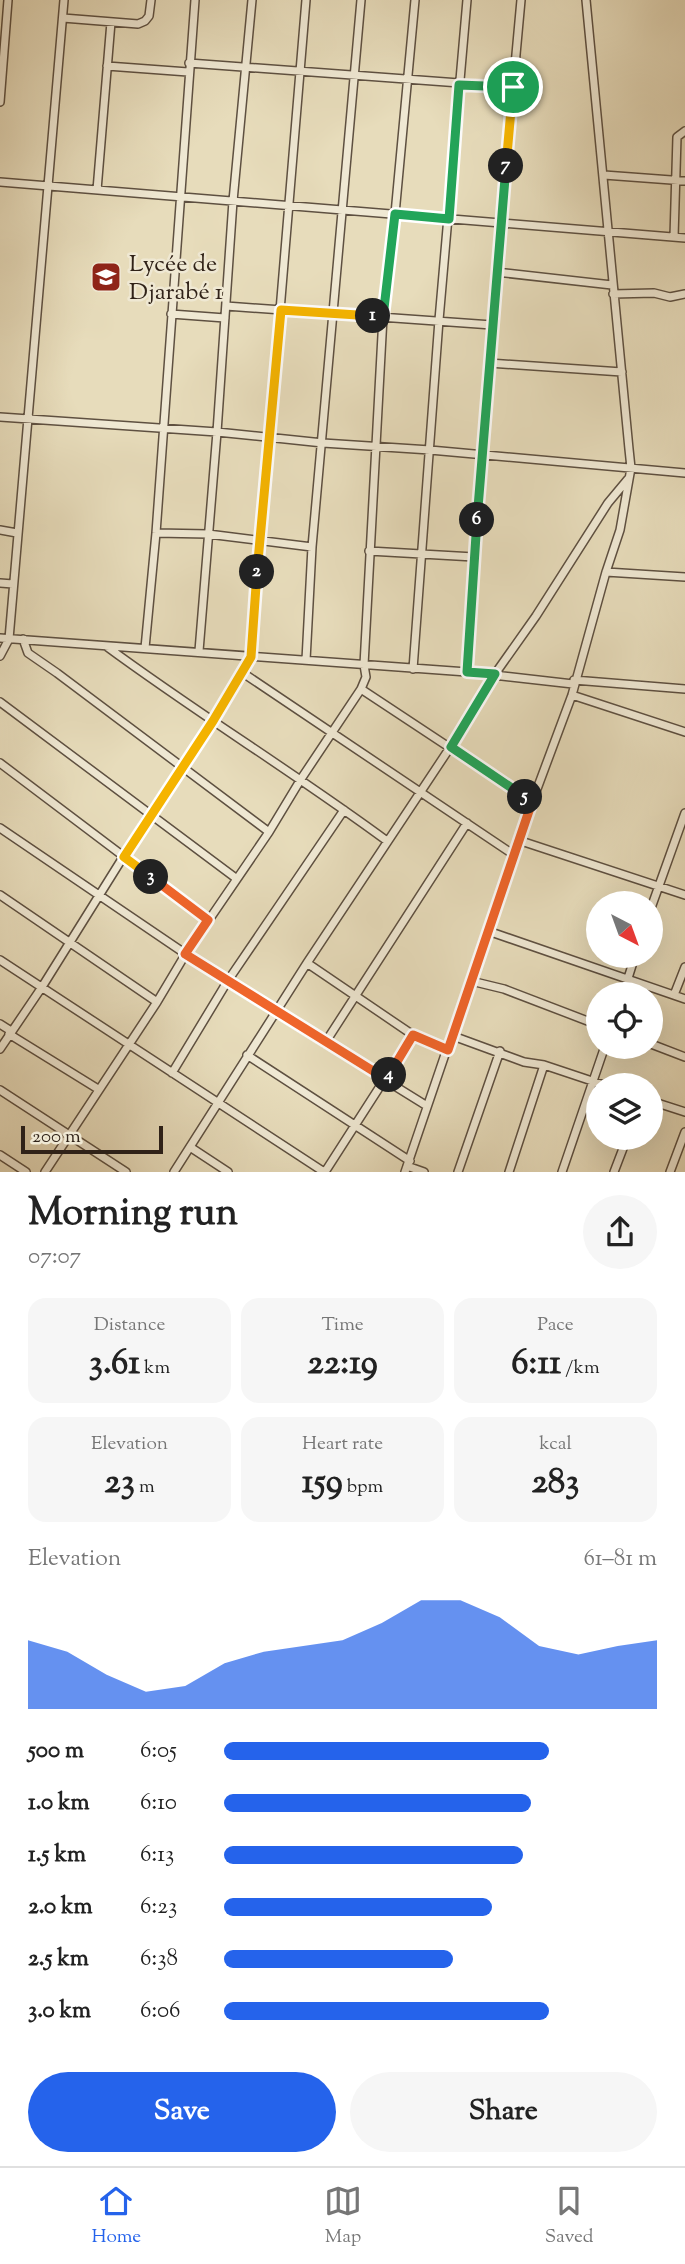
<!DOCTYPE html>
<meta charset="utf-8">
<style>
body{margin:0;font-family:"Sorts Mill Goudy",serif;background:#f6f6f6;color:#222;height:100vh;display:flex;flex-direction:column;font-size:26px;white-space:nowrap}
*{box-sizing:border-box;margin:0}
p{font-size:23px;color:#767676}
.icon{flex:none;width:38px;height:38px;fill:none;stroke:currentColor;stroke-width:2;stroke-linecap:round;stroke-linejoin:round}
.map{position:relative;height:1172px;overflow:hidden}
.drawer{display:flex;flex-direction:column;background:#fff;flex:1}
.drawer>*{flex:none}
.needle{width:46px;rotate:139deg}
.tools{position:absolute;left:586px;top:891px;display:grid;gap:14px}
.tools a{display:grid;place-items:center;width:77px;height:77px;border-radius:50%;background:#fff;box-shadow:0 7px 28px #0002;font-size:35px}
.scale{position:absolute;left:21px;bottom:18px;width:142px;box-sizing:border-box;padding-left:7px;border:4px solid #302218;border-top:0;font-size:19px;line-height:24px;white-space:nowrap;color:#302218;-webkit-text-stroke:5px #efe8d3;paint-order:stroke}
.pin{position:absolute;display:grid;place-items:center;width:60px;height:60px;color:#fff;margin:-30px;border:4px solid #fff;border-radius:50%;box-shadow:0 2px 7px #0007}
.km{position:absolute;width:35px;height:35px;margin:-18px;border-radius:50%;background:#222;color:#fff;font-size:19px;line-height:35px;text-align:center}
.round{display:grid;place-items:center;flex:none;width:74px;height:74px;border-radius:37px;background:#f6f6f6}
.headline{display:flex;align-items:center;justify-content:space-between;height:119px;padding:0 28px}
h1{font-size:38px;font-weight:700;line-height:52px}
.figures{display:grid;grid-template-columns:repeat(3,1fr);gap:10px;height:119px;padding:7px 28px}
.figures div{display:grid;align-content:center;border-radius:18px;background:#f6f6f6;text-align:center}
.figures b{font-size:35px;font-weight:700}
.figures small{font-size:19px;font-weight:400}
.figures p{font-size:19px}
.chart{height:196px;padding:14px 28px}
.chart p{display:flex;justify-content:space-between}
.chart svg{width:100%;height:126px;margin-top:7px;fill:#2563eb;opacity:.7}
.action{display:flex;gap:14px;margin-top:auto;padding:14px 28px}
.action a{flex:1;height:80px;border-radius:42px;background:#2563eb;color:#fff;font-size:28px;font-weight:700;line-height:80px;text-align:center}
.action a+a{background:#f6f6f6;color:#222}
ul{padding:0 28px;list-style:none;font-size:23px}
li{display:grid;grid-template-columns:112px 84px 1fr;align-items:center;height:52px}
li i{height:18px;border-radius:9px;background:#2563eb}
.tab-bar{display:flex;justify-content:space-around;align-items:center;height:98px;border-top:2px solid #e0e0e0;background:#fff;font-size:19px;color:#767676}
.tab-bar a{display:grid;justify-items:center;gap:4px}
.tab-bar .on{color:#2563eb}
.map>svg:first-child{display:block}
.lines{fill:none;stroke-linecap:round;stroke-linejoin:round}
.minor-casing{stroke:#5e5041;stroke-width:10}
.minor{stroke:#efe8d3;stroke-width:7}
.split-1-casing{stroke:#fff;stroke-width:14}
.split-2-casing{stroke:#fff;stroke-width:14}
.split-3-casing{stroke:#fff;stroke-width:14}
.split-4-casing{stroke:#fff;stroke-width:14}
.split-5-casing{stroke:#fff;stroke-width:14}
.split-6-casing{stroke:#fff;stroke-width:14}
.split-7-casing{stroke:#fff;stroke-width:14}
.split-8-casing{stroke:#fff;stroke-width:14}
.split-1{stroke:#22a559;stroke-width:9}
.split-2{stroke:#f5b400;stroke-width:9}
.split-3{stroke:#f5b400;stroke-width:9}
.split-4{stroke:#f0652b;stroke-width:9}
.split-5{stroke:#f0652b;stroke-width:9}
.split-6{stroke:#22a559;stroke-width:9}
.split-7{stroke:#22a559;stroke-width:9}
.split-8{stroke:#f5b400;stroke-width:9}
.labels{text-anchor:middle;stroke-width:5;stroke-linejoin:round;paint-order:stroke}
.poi-label{font-size:24px;fill:#302218;stroke:#efe8d3;text-anchor:start}
</style>
<div class="map">
<svg width="685" height="1172" viewBox="0 0 685 1172">
<rect width="100%" height="100%" fill="#e7dcbb"/>
<filter id="stains"><feTurbulence type="fractalNoise" baseFrequency=".00286" numOctaves="4"/><feColorMatrix values="0 0 0 0 .2 0 0 0 0 .09 0 0 0 0 .02 0 0 0 .5 -.17"/></filter>
<radialGradient id="worn" r=".72"><stop offset=".6" stop-color="#630" stop-opacity="0"/><stop offset="1" stop-color="#630" stop-opacity=".3"/></radialGradient>
<g class="lines">
<g class="minor-casing">
<path id="minor" d="M63 18 138 24 145 21 149 16 151 0
M189 63 513 87
M107 66 188 72
M0 102 8 0
M604 175 685 181
M0 182 685 238
M97 190 111 22
M674 237 677 137 685 131
M496 272 612 285
M613 294 654 293 670 297 685 294
M226 306 492 325
M171 314 225 318
M489 363 622 372
M0 417 217 432 323 443 430 450 685 473
M0 530 17 533
M156 533 208 534 312 547
M369 551 474 557
M606 572 685 577
M0 583 13 584
M0 638 467 672 573 684
M23 639 28 653 57 673 269 832
M106 646C198 714 295 773 387 841
M145 648 156 533 195 0
M199 651 217 432 233 201 252 0
M0 656 9 639 64 0
M306 660 312 547 361 0
M413 669 439 320 467 0
M467 672 496 272 521 0
M243 673 514 855
M574 680 685 689
M361 689 532 802
M572 695 685 732
M0 702 237 879
M0 763 208 920
M0 828 227 982 427 1106
M518 840 685 895
M0 895 157 1002
M651 908 685 813
M488 931 685 999
M0 960 324 1172
M307 963 413 1035
M471 981 504 989 598 1025
M623 994 635 956
M674 995 685 967
M0 1024 11 1031
M9 1034 98 1089
M453 1036 524 1062 544 1065 604 1085
M325 1043 467 823
M651 1044 685 1057
M0 1049 42 987 150 814 213 721 251 657 306 0
M247 1055 410 1161
M172 1073 227 982 344 810
M0 1090 126 1172
M651 1101 685 1112
M190 1147 228 1172
M0 1155 26 1172
M407 1166 424 1172
M45 1172 157 1002 185 955 269 832 301 779 361 689 366 677 364 665 383 317 395 214 415 0
M174 1172 307 963 451 746 495 674 536 616 608 503 628 479
M325 1172 413 1035 448 1050
M405 1172 518 840 572 695 606 572 620 530 631 468 629 449 586 0
M458 1172 500 1051
M509 1172 544 1065
M562 1172 605 1046
M614 1172 627 1138
M670 1172 685 1132"/>
</g>
<use href="#minor" class="minor"/>
</g>
<g class="lines">
<g class="split-1-casing">
<path id="split-1" d="M373 316 383 317 395 214 449 219 459 85 513 87"/>
</g>
<g class="split-2-casing">
<path id="split-2" d="M257 572 281 310 373 316"/>
</g>
<g class="split-3-casing">
<path id="split-3" d="M151 877 124 857 213 721 251 657 257 572"/>
</g>
<g class="split-4-casing">
<path id="split-4" d="M151 877 208 920 185 954 386 1079 389 1075"/>
</g>
<g class="split-5-casing">
<path id="split-5" d="M389 1075 413 1035 448 1050 532 802 525 797"/>
</g>
<g class="split-6-casing">
<path id="split-6" d="M477 520 467 672 495 674 451 747 525 797"/>
</g>
<g class="split-7-casing">
<path id="split-7" d="M477 520 506 166"/>
</g>
<g class="split-8-casing">
<path id="split-8" d="M506 166 513 87"/>
</g>
<use href="#split-1" class="split-1"/>
<use href="#split-2" class="split-2"/>
<use href="#split-3" class="split-3"/>
<use href="#split-4" class="split-4"/>
<use href="#split-5" class="split-5"/>
<use href="#split-6" class="split-6"/>
<use href="#split-7" class="split-7"/>
<use href="#split-8" class="split-8"/>
</g>
<defs>
<g id="university-square" transform="scale(1.575)"><rect x="-9" y="-9" width="18" height="18" rx="4" fill="#8f2418" stroke="#efe8d3"/><path d="M0-5L7-2L0 1L-7-2ZM-4 1L0 2.5L4 1V4Q0 6-4 4Z" fill="#fff"/></g>
</defs>
<g fill-rule="evenodd">
<use href="#university-square" x="106" y="277"/>
</g>
<g class="labels">
<g class="poi-label">
<text x="129" y="271">Lycée de<tspan x="129" dy="28">Djarabé 1</tspan></text>
</g>
</g>
<rect width="100%" height="100%" filter="url(#stains)"/>
<rect width="100%" height="100%" fill="url(#worn)"/>
</svg>
<div class="tools">
<a><svg class="needle" viewBox="-14 -14 28 28"><path d="M0-13l5 13h-10z" fill="#e53935"/><path d="M0 13l5-13h-10z" fill="#767676"/></svg></a>
<a><svg class="icon" aria-label="locate" viewBox="0 0 24 24"><circle cx="12" cy="12" r="6"/><path d="M12 2v4M12 18v4M2 12h4M18 12h4"/></svg></a>
<a><svg class="icon" aria-label="layers" viewBox="0 0 24 24"><path d="M12 4l9 5-9 5-9-5zM3 14l9 5 9-5"/></svg></a>
</div>
<div class="scale">200 m</div>
<div class="pin" style="left:513px;top:87px;background:#1e9e55"><svg class="icon" aria-label="arrive" viewBox="0 0 24 24"><path d="M6 21V4h12l-3 4 3 4H6"/></svg></div>
<b class="km" style="left:373px;top:316px">1</b>
<b class="km" style="left:257px;top:572px">2</b>
<b class="km" style="left:151px;top:877px">3</b>
<b class="km" style="left:389px;top:1075px">4</b>
<b class="km" style="left:525px;top:797px">5</b>
<b class="km" style="left:477px;top:520px">6</b>
<b class="km" style="left:506px;top:166px">7</b>
</div>
<section class="drawer">
<div class="headline"><div><h1>Morning run</h1><p>07:07</p></div><a class="round"><svg class="icon" aria-label="share" viewBox="0 0 24 24"><path d="M12 15V3M7 8l5-5 5 5M5 13v7h14v-7"/></svg></a></div>
<div class="figures">
<div><p>Distance</p><b>3.61<small> km</small></b></div>
<div><p>Time</p><b>22:19</b></div>
<div><p>Pace</p><b>6:11<small> /km</small></b></div>
</div>
<div class="figures">
<div><p>Elevation</p><b>23<small> m</small></b></div>
<div><p>Heart rate</p><b>159<small> bpm</small></b></div>
<div><p>kcal</p><b>283</b></div>
</div>
<div class="chart"><p><span>Elevation</span>61–81 m</p>
<svg viewBox="0 0 160 44" preserveAspectRatio="none"><path d="M0 44V20L10 24L20 32L30 38L40 36L50 28L60 24L70 22L80 20L90 14L100 6L110 6L120 12L130 22L140 25L150 22L160 20V44z"/></svg>
</div>
<ul>
<li><b>500 m</b>6:05<i style="width:75%"></i></li>
<li><b>1.0 km</b>6:10<i style="width:71%"></i></li>
<li><b>1.5 km</b>6:13<i style="width:69%"></i></li>
<li><b>2.0 km</b>6:23<i style="width:62%"></i></li>
<li><b>2.5 km</b>6:38<i style="width:53%"></i></li>
<li><b>3.0 km</b>6:06<i style="width:75%"></i></li>
</ul>
<div class="action"><a>Save</a><a>Share</a></div>
</section>
<nav class="tab-bar">
<a class="on"><svg class="icon" aria-label="home" viewBox="0 0 24 24"><path d="M3 11l9-7 9 7M6 9v11h12V9"/></svg>Home</a>
<a><svg class="icon" aria-label="map" viewBox="0 0 24 24"><path d="M3 6l6-2 6 2 6-2v14l-6 2-6-2-6 2zM9 4v14M15 6v14"/></svg>Map</a>
<a><svg class="icon" aria-label="saved" viewBox="0 0 24 24"><path d="M7 4h10v16l-5-4-5 4z"/></svg>Saved</a>
</nav>
